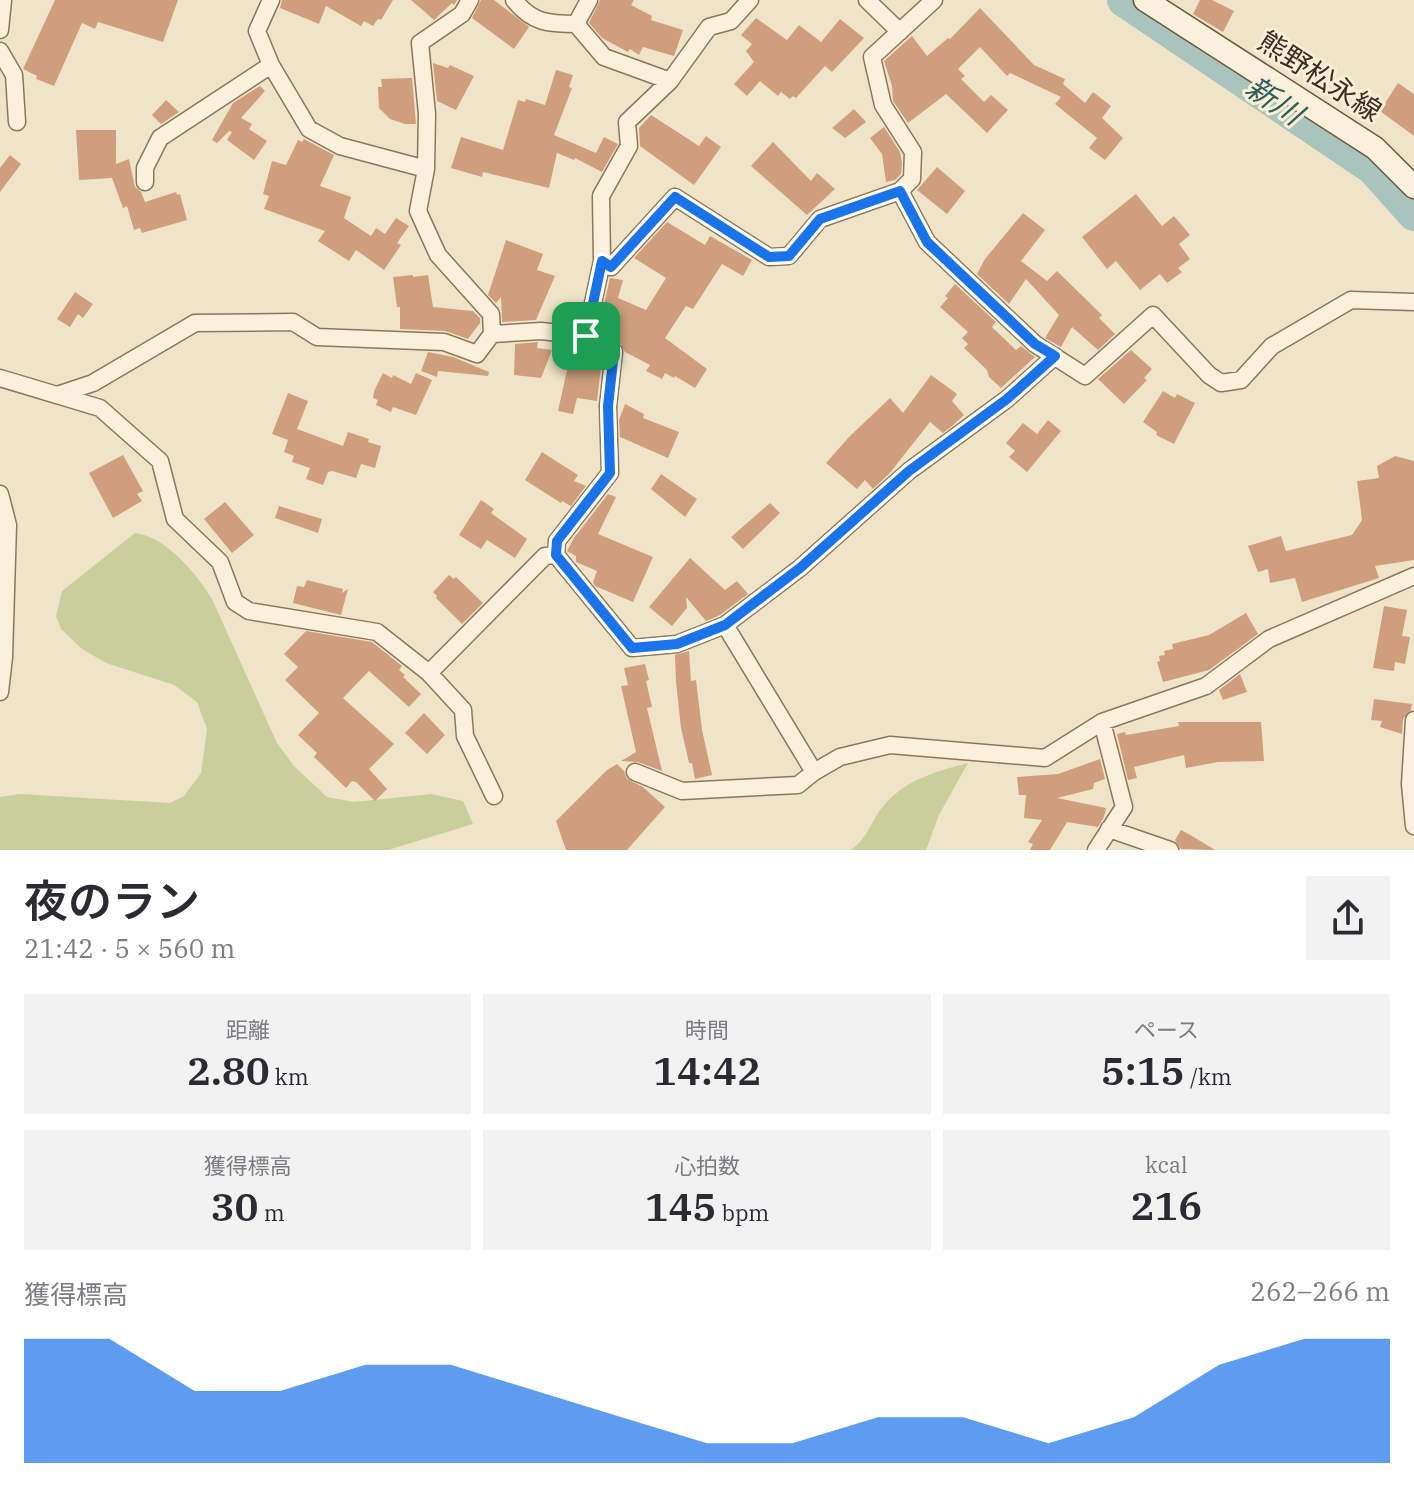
<!DOCTYPE html>
<html lang="ja">
<meta charset="utf-8">
<style>
body{margin:0;font-family:"IBM Plex Serif","Noto Sans JP",serif;background:#f2f2f3;color:#2b2b33;height:100vh;display:flex;flex-direction:column;font-size:30px;white-space:nowrap}
*{box-sizing:border-box;margin:0}
p{font-size:26px;color:#7c7c81}
.icon{flex:none;width:44px;height:44px;fill:none;stroke:currentColor;stroke-width:2;stroke-linecap:round;stroke-linejoin:round}
.map{position:relative;height:850px;overflow:hidden}
.sheet{display:flex;flex-direction:column;background:#fff;flex:1}
.sheet>*{flex:none}
.pin{position:absolute;display:grid;place-items:center;width:68px;height:68px;color:#fff;margin:-34px;border-radius:16px;box-shadow:0 4px 12px #0006}
.round{display:grid;place-items:center;flex:none;width:84px;height:84px;border-radius:0px;background:#f2f2f3}
.headline{display:flex;align-items:center;justify-content:space-between;height:136px;padding:0 24px}
h1{font-size:44px;font-weight:600;line-height:60px}
.stats{display:grid;grid-template-columns:repeat(3,1fr);gap:12px;height:136px;padding:8px 24px}
.stats div{display:grid;align-content:center;border-radius:0px;background:#f2f2f3;text-align:center}
.stats b{font-size:40px;font-weight:600}
.stats small{font-size:22px;font-weight:400}
.stats p{font-size:22px}
.chart{height:224px;padding:16px 24px}
.chart p{display:flex;justify-content:space-between}
.chart svg{width:100%;height:144px;margin-top:8px;fill:#1a73e8;opacity:.7}
.map>svg:first-child{display:block}
.green{fill:#c9cf9b}
.lines{fill:none;stroke-linecap:round;stroke-linejoin:round}
.river{stroke:#a9c4bc;stroke-width:34}
.building{fill:#cf9f7d}
.street-casing{stroke:#8d765c;stroke-width:19}
.secondary-casing{stroke:#6f573f;stroke-width:25}
.street{stroke:#faf1dc;stroke-width:16}
.secondary{stroke:#faf1dc;stroke-width:22}
.route-casing{stroke:#fff;stroke-width:16}
.route{stroke:#1a73e8;stroke-width:10}
.labels{text-anchor:middle;stroke-width:6;stroke-linejoin:round;paint-order:stroke}
.street-label{font-size:28px;fill:#3d2e20;stroke:#f7eed8}
.water-label{font-size:30px;font-style:italic;fill:#2f5d5a;stroke:#f7eed8}
</style>
<div class="map">
<svg width="1414" height="850" viewBox="0 0 1414 850">
<rect width="100%" height="100%" fill="#f0e4c8"/>
<path class="green" d="M135 533C165 536 197 574 212 599L277 743 294 766 327 797 354 802 431 794 463 801 473 824 388 850H0V797L20 794 170 803 184 796 201 773 207 729 197 702 174 685 106 663 82 649 61 629 56 616 62 591Z
M968 763 939 815 926 850H850C865 842 871 823 880 810 903 780 934 772 968 763Z"/>
<g class="lines">
<path class="river" d="M1124 0 1373 168 1414 214"/>
</g>
<path class="building" d="M55 0H178L163 42 98 22 95 29 82 23 54 86 36 79 37 76 23 69Z
M282 0H393L381 20 378 19 373 26 364 21 361 26 326 6 319 24 280 8Z
M411 0H457L454 5 452 3 434 20Z
M481 0H494L529 27 514 49 472 18Z
M600 0H634L631 5 652 16 651 20 683 30 674 56 643 47 639 55 630 49 628 52 602 38 589 23Z
M1200 0H1212L1234 11 1223 32 1193 14Z
M980 8 1034 65 1065 79 1063 84 1085 103 1093 92 1111 106 1102 118 1123 138 1105 160 1089 148 1097 138 1055 104 1061 97 1010 73 1007 76 980 47 958 69 965 76 961 79 984 102 991 95 1008 110 987 133 946 94 908 123 893 101 892 86 884 61 912 36 927 56 948 38 950 39Z
M756 18 787 40 799 25 821 42 840 19 864 38 832 72 825 66 796 98 793 96 790 99 781 92 778 96 760 81 747 96 734 84 754 62 746 51 752 44 741 35Z
M433 63 448 68 450 65 474 76 456 110 437 101Z
M556 70 573 75 569 87 572 88 554 135 596 153 604 137 618 144 602 172 575 158 574 160 557 153 549 188 483 172 482 177 451 168 461 137 503 150 518 100 525 102 526 99 545 105Z
M412 78 416 124H405L390 119 379 108 378 87H382L381 79Z
M1398 83 1414 94V136L1380 111Z
M260 86 265 91 241 118 252 124 249 129 267 141 254 160 227 140 232 132 229 131 217 143 212 140 233 103Z
M166 100 179 112 161 124 152 115Z
M854 109 866 122 845 138 832 128Z
M651 115 699 146 706 136 721 147 694 185 640 146 639 128Z
M884 127 900 152 902 163 901 174 895 180 886 182 882 154 870 138Z
M76 130H116V164L129 159 135 187 141 192 145 202 176 192 177 195 180 194 187 220 142 233 140 228 134 230 127 206 123 208 112 178 79 180Z
M304 139 334 155 320 186 351 197 344 218 371 236 376 228 385 234 396 218 409 226 397 243 401 245 384 270 356 250 349 261 318 241 325 231 264 209 269 196 263 194 272 161 286 165 298 140 302 142Z
M773 142 811 181 817 173 835 189 807 215 751 166Z
M10 155 21 164 0 192V168Z
M937 167 965 191 947 214 917 190Z
M1136 194 1162 226 1174 216 1190 235 1179 244 1190 259 1178 268 1182 272 1167 283 1160 274 1140 290 1116 261 1107 269 1082 237Z
M1023 213 1045 230 1021 261 1047 281 1057 271 1102 315 1099 318 1115 334 1098 350 1072 327 1061 347 1045 338 1059 315 1026 279 1009 304 977 274 985 259Z
M667 222 705 245 710 236 752 260 743 276 722 264 693 309 686 306 665 338 707 369 695 388 675 376 674 378 665 373 662 379 646 371 650 365 625 352 620 343 598 330 610 278 623 280 618 298 646 310 666 278 634 258Z
M506 240 543 254 537 270 555 276 536 320 502 322 501 297 496 303 488 295Z
M413 275V277L428 275 433 307 473 311 480 318V323L468 339 445 331 400 329V307H397L393 277Z
M955 284 996 322 992 327 1016 350 1021 346 1035 357 1001 388 989 377 987 370 964 348 968 344 962 338 968 332 940 307 948 298 945 296Z
M75 292 93 304 83 318 78 314 70 327 57 319Z
M538 342 537 348 552 350 541 378 514 375 515 344Z
M587 349 602 358 597 401 577 398 573 414 558 411 571 352 586 354Z
M1131 350 1152 369 1144 378 1147 380 1124 404 1098 379Z
M428 352 453 357 489 372 488 376 438 371 437 377 421 371Z
M383 373 392 378 393 375 411 384 416 373 432 380 416 415 393 407 391 412 376 405 378 400 373 398 374 391Z
M931 375 957 394 952 401 964 415 952 426 943 433 930 422 889 474 873 489 865 480 857 489 826 463 849 437 890 398 903 413Z
M1163 391 1175 398 1177 394 1195 403 1174 444 1156 435 1157 432 1143 422Z
M288 393 308 401 297 429 343 446 348 432 369 439 368 442 381 446 375 468 361 464 356 478 332 471 328 472 323 485 306 479 310 468 292 462 294 456 284 452 288 440 272 434Z
M625 404 644 414 643 418 679 432 668 458 620 437 619 420Z
M1048 420 1061 431 1027 472 1009 457 1015 451 1006 443 1023 423 1037 434Z
M542 452 578 475 574 481 586 486 571 506 562 501 561 503 525 480Z
M123 455 143 491 137 494 142 501 113 518 89 473Z
M1395 456 1414 461V560L1375 566 1379 578 1302 602 1295 578 1270 583 1268 569 1258 572 1248 546 1281 536 1286 551 1352 535 1362 520 1357 481 1379 478 1377 466Z
M661 474 697 499 685 517 651 489Z
M608 494 616 497 598 534 653 557 633 602 595 586 593 582 597 571 576 562V556L567 551 574 538Z
M481 500 494 509 491 513 527 539 515 558 487 540 481 549 459 535Z
M225 502 254 535 232 553 204 519Z
M770 503 780 513 743 549 731 537Z
M279 506 322 519 318 533 275 518Z
M690 558 725 590 737 581 748 594 720 615 706 621 686 597 687 608 672 626 649 607Z
M449 575 454 579 456 577 483 603 462 624 436 598 437 596 433 592Z
M307 580 343 589 342 593 348 589 341 615 293 603 297 586 304 587Z
M1384 606 1407 610 1402 636 1410 637 1405 664 1395 662 1394 671 1373 668Z
M1246 613 1258 634 1209 670 1163 682 1157 662 1160 661 1159 656 1165 655 1164 651 1173 649 1172 644 1209 635Z
M306 631 372 642 402 666 399 670 405 675 403 677 421 694 409 707 369 671 343 698 394 744 369 769 387 789 375 801 356 782 352 781 346 788 314 757 317 753 298 735 319 713 285 680 298 667 284 654Z
M689 651 691 681 696 680 702 730 712 775 695 779 692 763H689L681 728 676 682 675 655Z
M645 664 649 680 646 681 652 707 647 708 662 771 638 762 621 761 636 752 621 686 628 685 624 668Z
M1240 674 1247 692 1223 700 1219 690Z
M1374 699 1412 704 1411 710 1403 719 1402 734 1380 727 1382 721 1371 720Z
M424 713 445 735 427 754 405 733Z
M1178 722H1261L1264 761 1218 762 1186 768 1184 755 1134 767 1137 778 1128 780 1117 734 1125 732 1126 735 1179 726Z
M1100 759 1105 779 1094 783 1093 789 1057 798 1106 808 1104 817 1098 827 1067 822 1050 850H1030L1033 844 1028 842 1042 820 1024 818 1026 795H1019L1017 777 1058 774Z
M617 764 624 771 627 779 643 787 665 807 627 850H566L556 821 607 770Z
M1181 830 1192 836 1215 850 1181 849 1175 840Z"/>
<g class="lines">
<g class="street-casing">
<path id="street" d="M271 0 257 31 271 65 309 129 340 146 426 169
M470 0 462 14 420 43 427 114 426 169 418 211 438 255 491 314 492 334
M514 0C532 23 549 24 576 24L604 57 670 81
M867 0 900 32
M576 24 589 0
M0 30 3 0
M0 51 14 75 17 122
M145 182V168L160 138 271 65
M900 191 912 179 913 152 883 105 872 57 934 0
M602 261 611 267 675 197 769 257 789 256 820 219 900 191 927 242 1035 344 1085 376 1153 315 1209 375 1221 383 1241 380 1272 346 1351 300 1414 302
M0 378 100 408 160 461 175 519 220 562 235 602 249 611 377 632 429 673 545 556 556 555 632 648 677 644 725 625 800 568 909 471 1007 399 1055 356
M57 395 93 383 195 323 293 322 317 337 444 342 477 354 492 334 541 331 586 336
M0 494 8 525 4 657 0 692
M556 555 557 541 610 473 608 406 614 352 586 336 602 261 601 196 629 146 627 122 670 81 709 27 731 21 750 0
M725 625 814 772
M429 673 463 710 465 736 494 796
M1414 720 1410 784 1414 826
M635 772 682 791 798 785 814 772 840 757 890 745 1045 758 1102 722 1206 686 1269 639 1414 576
M1109 829 1170 850
M1096 850 1124 807 1102 722"/>
</g>
<g class="secondary-casing">
<path id="secondary" d="M1145 0 1375 148 1414 187"/>
</g>
<use href="#street" class="street"/>
<use href="#secondary" class="secondary"/>
</g>
<g class="lines">
<g class="route-casing">
<path id="route" d="M900 191 927 242 1035 344 1055 356 1007 399 909 471 800 568 725 625 677 644 632 648 556 555 557 541 610 473 608 406 614 352 586 336 602 261 611 267 675 197 769 257 789 256 820 219Z"/>
</g>
<use href="#route" class="route"/>
</g>
<g class="labels">
<g class="street-label">
<text transform="translate(1320 76) rotate(33)" y="10">熊野松永線</text>
</g>
<g class="water-label">
<text transform="translate(1274 101) rotate(34)" y="10">新川</text>
</g>
</g>
</svg>
<div class="pin" style="left:586px;top:336px;background:#1e9e55"><svg class="icon" aria-label="arrive" viewBox="0 0 24 24"><path d="M6 21V4h12l-3 4 3 4H6"/></svg></div>
</div>
<section class="sheet">
<div class="headline"><div><h1>夜のラン</h1><p>21:42 · 5 × 560 m</p></div><a class="round"><svg class="icon" aria-label="share" viewBox="0 0 24 24"><path d="M12 15V3M7 8l5-5 5 5M5 13v7h14v-7"/></svg></a></div>
<div class="stats">
<div><p>距離</p><b>2.80<small> km</small></b></div>
<div><p>時間</p><b>14:42</b></div>
<div><p>ペース</p><b>5:15<small> /km</small></b></div>
</div>
<div class="stats">
<div><p>獲得標高</p><b>30<small> m</small></b></div>
<div><p>心拍数</p><b>145<small> bpm</small></b></div>
<div><p>kcal</p><b>216</b></div>
</div>
<div class="chart"><p><span>獲得標高</span>262–266 m</p>
<svg viewBox="0 0 160 44" preserveAspectRatio="none"><path d="M0 44V6L10 6L20 22L30 22L40 14L50 14L60 22L70 30L80 38L90 38L100 30L110 30L120 38L130 30L140 14L150 6L160 6V44z"/></svg>
</div>
</section>
